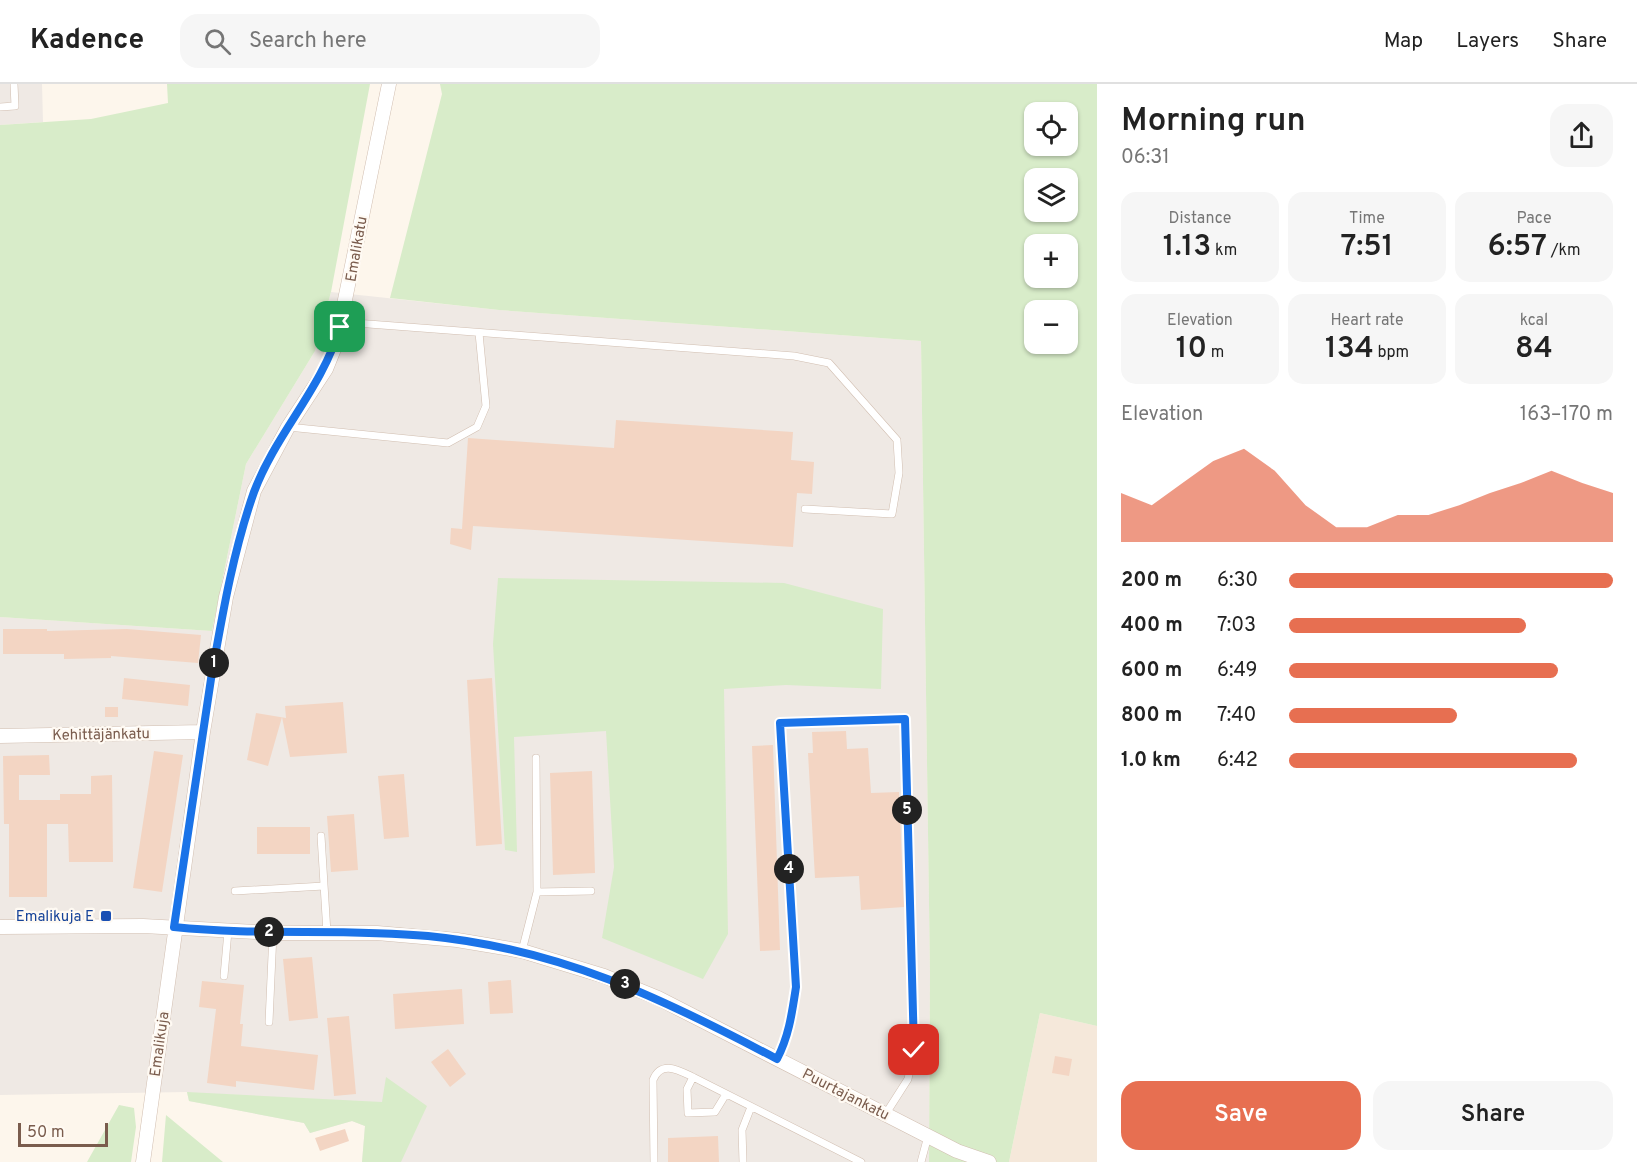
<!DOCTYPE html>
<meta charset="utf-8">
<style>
body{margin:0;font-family:Overpass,sans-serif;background:#f6f6f6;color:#222;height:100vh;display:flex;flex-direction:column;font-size:22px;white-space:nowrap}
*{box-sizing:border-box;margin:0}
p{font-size:20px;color:#767676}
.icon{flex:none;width:33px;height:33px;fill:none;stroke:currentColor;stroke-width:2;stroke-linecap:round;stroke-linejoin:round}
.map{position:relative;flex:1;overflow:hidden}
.side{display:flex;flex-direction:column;background:#fff;width:540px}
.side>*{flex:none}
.buttons{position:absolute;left:1024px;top:18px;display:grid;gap:12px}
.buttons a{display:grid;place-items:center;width:54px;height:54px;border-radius:12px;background:#fff;box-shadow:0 2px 4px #0004;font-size:30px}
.scale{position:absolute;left:18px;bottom:15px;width:90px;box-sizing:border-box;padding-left:6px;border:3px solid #7a5c4d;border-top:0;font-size:16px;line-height:21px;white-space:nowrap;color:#7a5c4d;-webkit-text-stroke:4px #fffaf3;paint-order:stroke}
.pin{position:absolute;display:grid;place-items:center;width:51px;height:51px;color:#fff;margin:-26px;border-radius:12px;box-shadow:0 3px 9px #0006}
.km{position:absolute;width:30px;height:30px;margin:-15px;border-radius:50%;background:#222;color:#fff;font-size:16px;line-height:30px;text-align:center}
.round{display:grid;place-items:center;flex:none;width:63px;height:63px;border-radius:18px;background:#f6f6f6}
.headline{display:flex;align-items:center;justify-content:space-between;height:102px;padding:0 24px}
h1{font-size:33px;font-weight:600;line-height:45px}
.figures{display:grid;grid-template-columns:repeat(3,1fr);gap:9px;height:102px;padding:6px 24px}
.figures div{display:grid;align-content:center;border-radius:15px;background:#f6f6f6;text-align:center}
.figures b{font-size:30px;font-weight:600}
.figures small{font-size:16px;font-weight:400}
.figures p{font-size:16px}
.chart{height:168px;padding:12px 24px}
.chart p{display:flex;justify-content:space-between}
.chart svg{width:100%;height:108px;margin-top:6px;fill:#e76f51;opacity:.7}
.action{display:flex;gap:12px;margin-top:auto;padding:12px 24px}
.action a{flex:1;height:69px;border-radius:18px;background:#e76f51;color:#fff;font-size:24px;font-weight:600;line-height:69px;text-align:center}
.action a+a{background:#f6f6f6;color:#222}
ul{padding:0 24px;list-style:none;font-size:20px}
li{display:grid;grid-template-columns:96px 72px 1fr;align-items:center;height:45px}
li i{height:15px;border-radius:8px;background:#e76f51}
header{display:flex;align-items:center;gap:36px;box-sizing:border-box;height:84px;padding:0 30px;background:#fff;border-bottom:2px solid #e0e0e0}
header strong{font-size:28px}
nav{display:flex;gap:33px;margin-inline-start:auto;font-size:21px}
.search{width:420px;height:54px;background:#f6f6f6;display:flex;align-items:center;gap:15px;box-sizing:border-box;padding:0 21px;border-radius:18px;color:#767676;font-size:22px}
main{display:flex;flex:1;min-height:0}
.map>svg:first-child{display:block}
.residential{fill:#f5e8da}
.industrial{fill:#efe9e4}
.green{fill:#d8ecc9;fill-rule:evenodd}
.building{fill:#f3d5c3}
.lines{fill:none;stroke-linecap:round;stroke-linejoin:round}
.service-casing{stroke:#d1beb0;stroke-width:8}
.minor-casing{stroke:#d1beb0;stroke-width:15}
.service{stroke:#fff;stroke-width:7}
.minor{stroke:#fff;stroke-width:14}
.route-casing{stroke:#fff;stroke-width:12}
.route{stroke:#1a73e8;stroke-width:8}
.transit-dot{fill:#1a4fb4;stroke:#fffaf3;stroke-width:2}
.labels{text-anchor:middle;stroke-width:4.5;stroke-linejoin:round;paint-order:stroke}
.street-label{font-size:15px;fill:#7a5c4d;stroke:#fffaf3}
.transit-label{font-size:15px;fill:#164399;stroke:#fffaf3;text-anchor:end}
</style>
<header>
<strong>Kadence</strong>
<div class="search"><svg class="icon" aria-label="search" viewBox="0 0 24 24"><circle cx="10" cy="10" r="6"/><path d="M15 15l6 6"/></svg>Search here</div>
<nav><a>Map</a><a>Layers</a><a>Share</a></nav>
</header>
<main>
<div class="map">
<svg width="1097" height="1078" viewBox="0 0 1097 1078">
<rect width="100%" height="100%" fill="#fdf6ec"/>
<path class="residential" d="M1040 929 1097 942V1078H1009Z"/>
<path class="industrial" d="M0 0H42L43 38 0 41Z
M331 208 499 226 921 257 930 890 929 1078H362L365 1042 352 1037 310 1049 304 1039 189 1017 187 1008 0 1011V533L212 547 246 380 315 267Z"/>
<path class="green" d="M167 0H370L331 208 315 267 246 380 212 547 0 533V41L91 35 168 19Z
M440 0H1097V942L1040 929 1009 1078H929L930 890 921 257 499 226 390 214 442 10ZM1035 28H1068V62H1035ZM1035 94H1068V128H1035ZM1035 160H1068V194H1035ZM1035 226H1068V260H1035Z
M498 494 784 499 883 525 881 605 786 601 724 605 728 850 703 895 602 854 614 783 606 647 514 653 517 768 505 766 493 560Z
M386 993 427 1022 401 1078H362L365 1042 352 1037 310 1049 304 1039 189 1017 187 1008 382 1018Z
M119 1021 134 1024 136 1043 131 1078H87Z
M166 1031 223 1078H162Z"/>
<path class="building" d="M616 336 793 348 791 376 814 378 812 410 797 409 793 463 473 442 471 466 450 460 451 444 462 445 468 354 614 364Z
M3 545H47V547L127 545 201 551 198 579 111 572V574L64 575V570H3Z
M124 594 190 601 188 622 122 615Z
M492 594 502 760 476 762 467 596Z
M343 618 347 669 290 673 282 633 268 682 247 676 256 629 286 634 285 622Z
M105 623H118V633H105Z
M846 647 847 665 868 664 871 709 899 708 904 823 861 826 859 792 815 794 808 669H813L812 648Z
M773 661 780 866 760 867 752 662Z
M154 667 183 671 162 808 133 804Z
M49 671 50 691H19V716H60V710H91V692L112 691 113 778H69L68 740H47V813H9V740H4L3 672Z
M592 687 595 789 553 791 550 689Z
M404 690 409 753 384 755 378 692Z
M354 730 358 786 331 788 327 732Z
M257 743H310V770H257Z
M312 873 318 934 289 937 283 875Z
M511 896 513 929 490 930 488 898Z
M202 897 244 901 240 940H243L241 962 318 971 314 1006 236 997V1003L207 999 216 925 199 923Z
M462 905 464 940 395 945 393 910Z
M349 932 356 1010 334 1012 327 934Z
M448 965 466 990 450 1003 431 978Z
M1055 972 1072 975 1069 992 1052 989Z
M345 1045 349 1057 320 1067 315 1054Z
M718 1052 719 1078H668V1054Z"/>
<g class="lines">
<g class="service-casing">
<path id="service" d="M0 23 15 22 14 0
M342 238 794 272 829 279 897 356 899 389 892 430 805 425
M288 343 448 359 477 343 486 322 479 249
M321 752 327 849
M235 807 324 802
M537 808 591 807
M522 867 537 808 536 674
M224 892 228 847
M269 938 273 849
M777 975C789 952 792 929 796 903L780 639 905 635 914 966 908 995 885 1031
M693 993 687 1005 688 1029 715 1028 726 1010
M654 1078 653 996C661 976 678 986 693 993L861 1078
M743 1078 742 1046 751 1023
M921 1078 928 1052"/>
</g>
<g class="minor-casing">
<path id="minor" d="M0 652 203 648
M0 843 143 842 273 849H377L457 856 522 867 604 892 658 914 957 1067 989 1078
M143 1078 203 648 226 513 254 407 288 343 326 285 336 260 389 0"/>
</g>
<use href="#service" class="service"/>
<use href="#minor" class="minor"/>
</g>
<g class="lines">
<g class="route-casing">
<path id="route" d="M340 243C322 305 276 349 254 408 233 467 222 533 211 595 198 677 186 760 174 843 259 852 344 844 428 852 560 865 662 914 777 975 789 952 792 929 796 903L780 639 905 635 914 966"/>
</g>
<use href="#route" class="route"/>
</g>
<rect class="transit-dot" x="100" y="826" width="12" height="12" rx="3"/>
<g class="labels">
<g class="street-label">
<text transform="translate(356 165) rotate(-80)" y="5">Emalikatu</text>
<text transform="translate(101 650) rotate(-1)" y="5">Kehittäjänkatu</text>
<text transform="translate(159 960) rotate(-82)" y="5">Emalikuja</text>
<text transform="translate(846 1010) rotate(27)" y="5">Puurtajankatu</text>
</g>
<g class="transit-label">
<text x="94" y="837">Emalikuja E</text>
</g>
</g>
</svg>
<div class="buttons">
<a><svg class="icon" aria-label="locate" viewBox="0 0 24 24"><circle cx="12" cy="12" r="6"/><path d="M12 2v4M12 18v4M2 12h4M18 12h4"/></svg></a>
<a><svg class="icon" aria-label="layers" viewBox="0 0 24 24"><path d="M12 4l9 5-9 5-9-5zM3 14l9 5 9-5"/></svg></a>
<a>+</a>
<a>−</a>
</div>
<div class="scale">50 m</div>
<div class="pin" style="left:340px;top:243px;background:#1e9e55"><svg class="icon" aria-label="arrive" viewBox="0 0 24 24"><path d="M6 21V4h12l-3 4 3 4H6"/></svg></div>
<div class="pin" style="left:914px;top:966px;background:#d93025"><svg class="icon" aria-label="check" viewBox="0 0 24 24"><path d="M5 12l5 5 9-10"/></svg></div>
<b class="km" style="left:214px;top:579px">1</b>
<b class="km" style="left:269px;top:848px">2</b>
<b class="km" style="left:625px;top:900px">3</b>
<b class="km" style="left:789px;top:785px">4</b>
<b class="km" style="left:907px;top:726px">5</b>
</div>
<section class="side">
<div class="headline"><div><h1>Morning run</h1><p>06:31</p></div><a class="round"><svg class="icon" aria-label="share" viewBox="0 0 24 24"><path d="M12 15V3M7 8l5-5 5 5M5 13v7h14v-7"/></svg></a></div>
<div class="figures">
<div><p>Distance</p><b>1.13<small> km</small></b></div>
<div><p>Time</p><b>7:51</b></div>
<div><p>Pace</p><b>6:57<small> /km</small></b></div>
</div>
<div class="figures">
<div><p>Elevation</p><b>10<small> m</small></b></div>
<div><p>Heart rate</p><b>134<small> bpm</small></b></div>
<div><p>kcal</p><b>84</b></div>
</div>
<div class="chart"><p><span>Elevation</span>163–170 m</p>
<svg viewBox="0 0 160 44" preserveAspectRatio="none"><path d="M0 44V24L10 29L20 20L30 11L40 6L50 15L60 29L70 38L80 38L90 33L100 33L110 29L120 24L130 20L140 15L150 20L160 24V44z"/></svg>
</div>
<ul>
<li><b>200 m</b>6:30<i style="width:100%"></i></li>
<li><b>400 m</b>7:03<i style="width:73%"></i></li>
<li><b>600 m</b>6:49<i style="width:83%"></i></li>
<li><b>800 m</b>7:40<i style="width:52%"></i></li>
<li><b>1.0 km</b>6:42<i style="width:89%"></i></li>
</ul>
<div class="action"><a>Save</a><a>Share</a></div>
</section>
</main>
